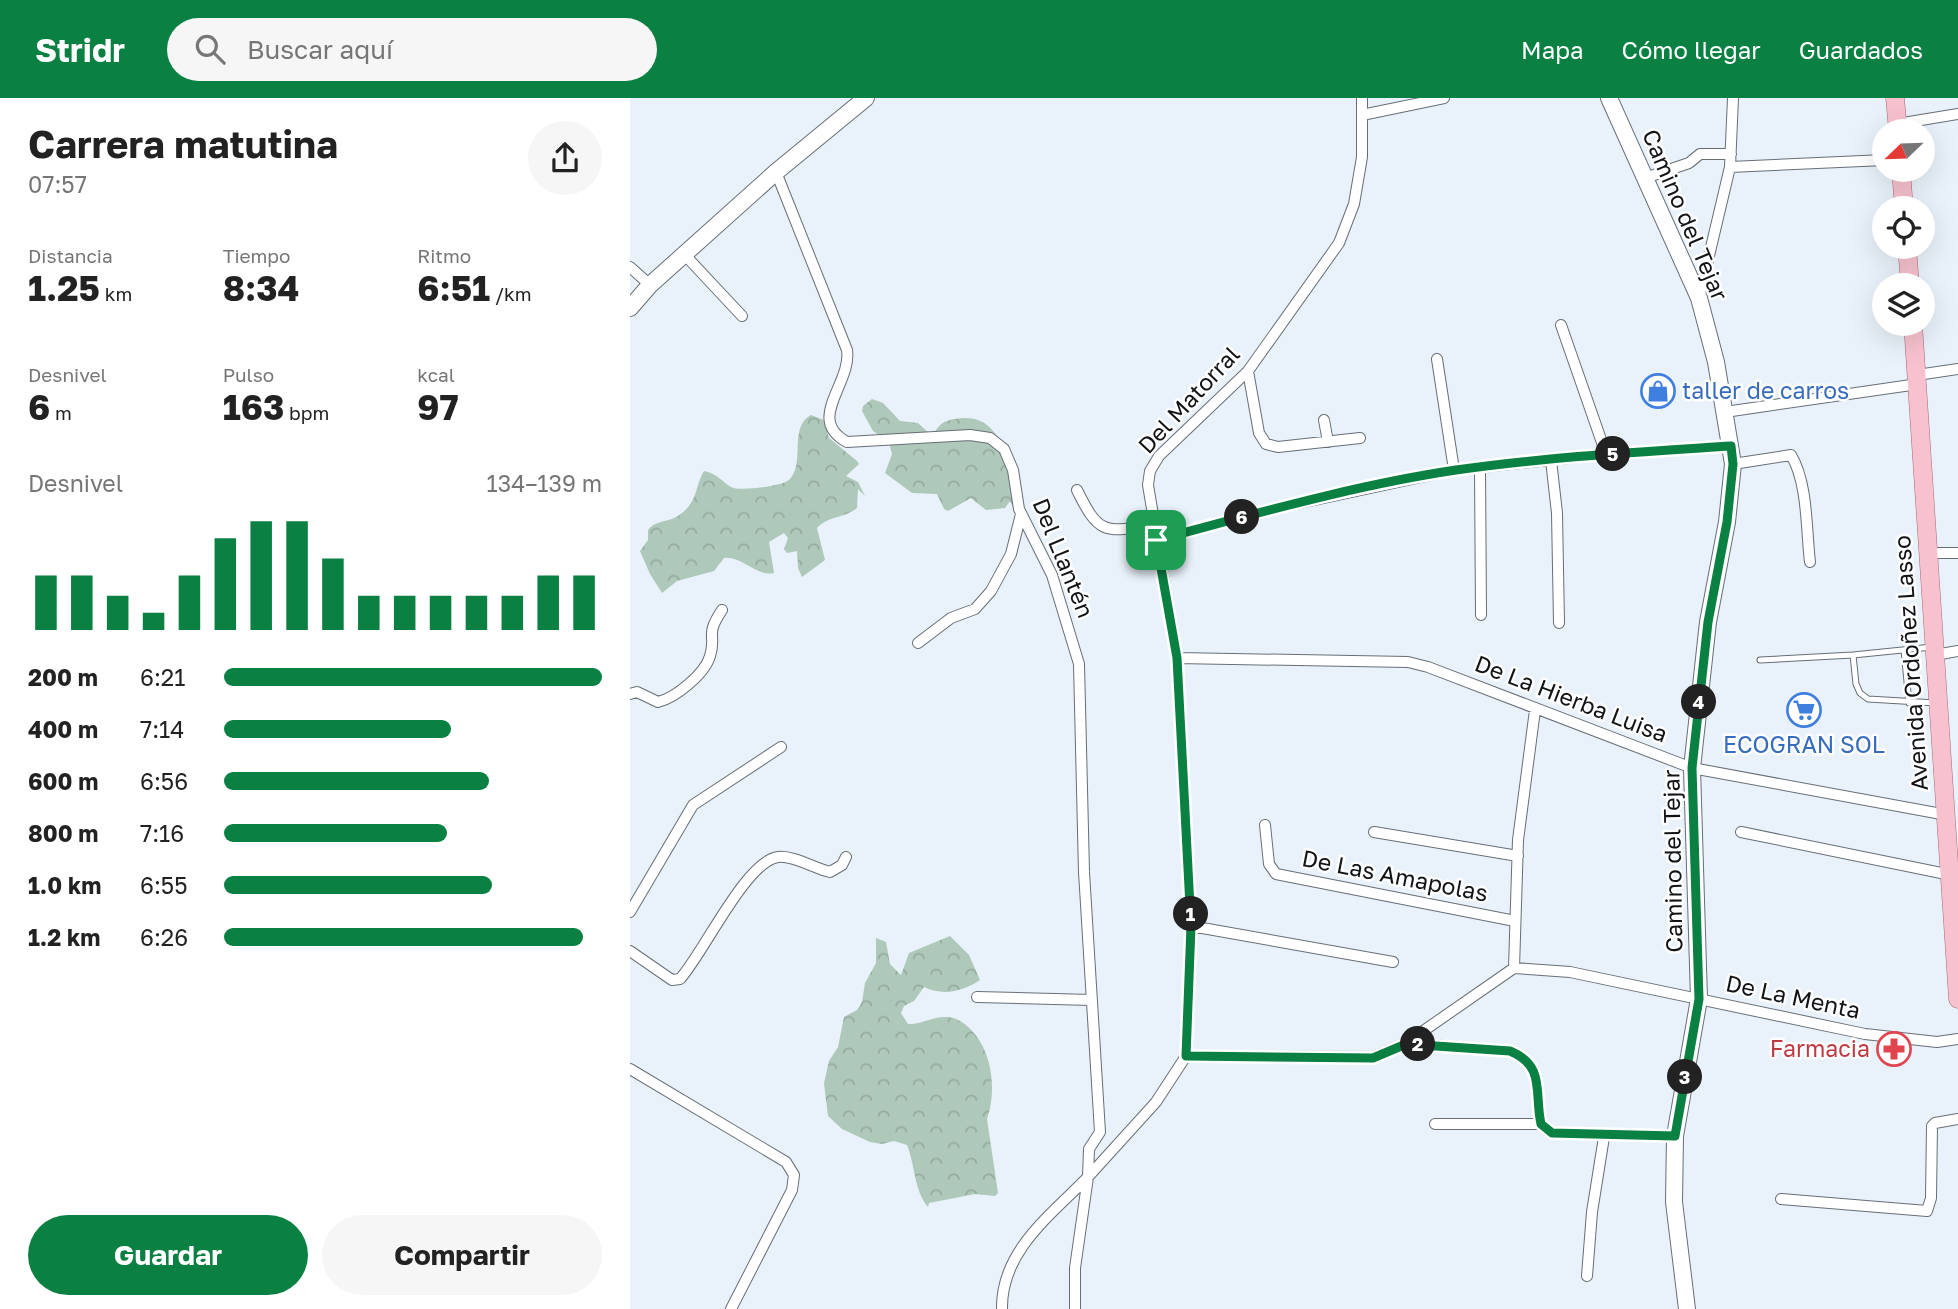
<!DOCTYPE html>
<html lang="es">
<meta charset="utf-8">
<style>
body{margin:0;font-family:"Golos Text",sans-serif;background:#f6f6f6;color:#222;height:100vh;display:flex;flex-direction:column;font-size:26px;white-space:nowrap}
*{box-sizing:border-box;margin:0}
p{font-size:23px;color:#767676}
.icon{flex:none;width:38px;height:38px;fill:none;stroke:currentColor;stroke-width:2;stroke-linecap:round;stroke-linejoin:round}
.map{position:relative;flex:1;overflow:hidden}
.panel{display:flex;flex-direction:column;background:#fff;width:630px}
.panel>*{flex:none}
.needle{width:46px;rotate:247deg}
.tools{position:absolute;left:1242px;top:21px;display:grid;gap:14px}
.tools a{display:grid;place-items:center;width:63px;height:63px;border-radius:50%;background:#fff;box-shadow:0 7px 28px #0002;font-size:35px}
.pin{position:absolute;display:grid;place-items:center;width:60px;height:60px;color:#fff;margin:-30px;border-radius:14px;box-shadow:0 4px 10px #0006}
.km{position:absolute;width:35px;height:35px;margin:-18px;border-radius:50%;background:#222;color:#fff;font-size:19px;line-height:35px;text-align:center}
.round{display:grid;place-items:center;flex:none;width:74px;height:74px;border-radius:37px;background:#f6f6f6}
.summary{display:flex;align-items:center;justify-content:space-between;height:119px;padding:0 28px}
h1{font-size:38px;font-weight:700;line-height:52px}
.stats{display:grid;grid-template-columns:repeat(3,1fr);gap:10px;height:119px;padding:7px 28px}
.stats div{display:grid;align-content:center}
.stats b{font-size:35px;font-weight:700}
.stats small{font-size:19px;font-weight:400}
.stats p{font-size:19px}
.chart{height:196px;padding:14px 28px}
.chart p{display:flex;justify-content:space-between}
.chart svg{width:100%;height:126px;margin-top:7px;stroke:#0b8043;stroke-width:6}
.button{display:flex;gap:14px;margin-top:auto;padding:14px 28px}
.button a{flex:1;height:80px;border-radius:42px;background:#0b8043;color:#fff;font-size:28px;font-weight:700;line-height:80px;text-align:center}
.button a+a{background:#f6f6f6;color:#222}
ul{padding:0 28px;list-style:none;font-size:23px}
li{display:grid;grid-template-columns:112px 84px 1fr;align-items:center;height:52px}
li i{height:18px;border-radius:9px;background:#0b8043}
header{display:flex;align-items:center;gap:42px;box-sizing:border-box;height:98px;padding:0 35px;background:#0b8043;color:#fff}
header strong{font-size:33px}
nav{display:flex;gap:38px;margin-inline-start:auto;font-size:24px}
.search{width:490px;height:63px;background:#f6f6f6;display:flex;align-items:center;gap:18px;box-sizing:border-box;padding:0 24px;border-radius:38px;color:#767676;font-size:26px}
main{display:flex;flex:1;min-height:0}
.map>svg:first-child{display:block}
.forest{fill:url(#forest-crowns)}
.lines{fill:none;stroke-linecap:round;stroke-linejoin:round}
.lane-casing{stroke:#676e76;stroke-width:7}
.street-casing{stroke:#676e76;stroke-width:12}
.secondary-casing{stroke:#676e76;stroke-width:18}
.primary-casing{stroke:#a36b79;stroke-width:19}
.lane{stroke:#fff;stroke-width:5}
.street{stroke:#fff;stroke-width:10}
.secondary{stroke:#fff;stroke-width:16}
.primary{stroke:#f7c2ce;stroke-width:18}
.route-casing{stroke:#fff;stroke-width:14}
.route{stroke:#0b8043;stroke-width:9}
.labels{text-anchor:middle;stroke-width:5;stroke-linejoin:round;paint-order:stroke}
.street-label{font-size:23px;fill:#111316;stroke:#fefefe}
.shop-label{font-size:23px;fill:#366cbe;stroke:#fefefe;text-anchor:start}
.health-label{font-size:23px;fill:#be3a42;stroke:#fefefe;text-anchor:end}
</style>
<header>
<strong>Stridr</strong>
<div class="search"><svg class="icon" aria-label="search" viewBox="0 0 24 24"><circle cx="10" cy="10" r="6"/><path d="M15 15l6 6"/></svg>Buscar aquí</div>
<nav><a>Mapa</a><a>Cómo llegar</a><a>Guardados</a></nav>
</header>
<main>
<section class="panel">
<div class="summary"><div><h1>Carrera matutina</h1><p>07:57</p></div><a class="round"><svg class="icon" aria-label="share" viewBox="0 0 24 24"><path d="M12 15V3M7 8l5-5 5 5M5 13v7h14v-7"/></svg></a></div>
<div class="stats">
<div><p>Distancia</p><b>1.25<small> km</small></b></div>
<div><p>Tiempo</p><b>8:34</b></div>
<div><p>Ritmo</p><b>6:51<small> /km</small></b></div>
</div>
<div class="stats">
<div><p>Desnivel</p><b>6<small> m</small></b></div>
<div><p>Pulso</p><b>163<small> bpm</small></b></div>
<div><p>kcal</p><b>97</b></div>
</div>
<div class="chart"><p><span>Desnivel</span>134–139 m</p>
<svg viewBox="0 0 160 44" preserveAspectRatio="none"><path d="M5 44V25M15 44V25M25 44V32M35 44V38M45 44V25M55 44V12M65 44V6M75 44V6M85 44V19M95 44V32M105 44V32M115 44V32M125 44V32M135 44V32M145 44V25M155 44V25"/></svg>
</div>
<ul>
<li><b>200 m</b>6:21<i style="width:100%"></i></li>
<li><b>400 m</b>7:14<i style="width:60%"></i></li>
<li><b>600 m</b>6:56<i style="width:70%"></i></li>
<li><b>800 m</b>7:16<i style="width:59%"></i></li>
<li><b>1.0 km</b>6:55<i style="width:71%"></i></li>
<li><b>1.2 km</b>6:26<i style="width:95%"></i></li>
</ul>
<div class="button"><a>Guardar</a><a>Compartir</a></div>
</section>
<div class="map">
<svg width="1328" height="1211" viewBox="0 0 1328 1211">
<defs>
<pattern id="forest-crowns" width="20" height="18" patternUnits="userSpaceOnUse" patternTransform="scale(1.75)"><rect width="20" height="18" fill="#aec8b9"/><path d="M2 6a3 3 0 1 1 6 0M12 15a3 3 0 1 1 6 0" fill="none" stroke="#95ab9e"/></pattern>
</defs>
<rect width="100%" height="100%" fill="#e9f2fa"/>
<path class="forest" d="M242 301 253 305 270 323 288 325 301 337C307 333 309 325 317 323 374 306 380 368 383 409L380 403 375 410 356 412 341 400 318 413 314 411 307 396 282 395 255 375 262 356 259 344 243 333 232 313 233 308Z
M181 317 194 322 199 340 227 363 229 366 216 378 228 384 235 398 228 391 227 410C215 420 198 418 187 430L195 462 172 479 168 470 167 453 157 455 154 451 158 440 154 435 139 444 144 475C126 479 113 458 94 460L84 473 47 483 32 495 20 476 10 453 18 442V432C26 422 34 425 44 420 69 407 64 389 74 373 88 376 91 383 101 389 109 394 152 388 159 382 176 366 158 329 181 317Z
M320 838 339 857 350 882C332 894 313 898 294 889L284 903 274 908 271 915 278 926C293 927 309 914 326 921 360 937 369 987 357 1021L368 1095 365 1098 345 1096 299 1105 298 1109C284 1093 285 1066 277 1047L264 1043 252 1046 240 1044 212 1031 198 1018 194 985 199 963 208 949 214 919 227 912 232 904 235 885 246 865V840L256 844 260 866 271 877 279 855Z"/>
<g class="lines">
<g class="lane-casing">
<path id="lane" d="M1302 549 1223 557 1226 586 1230 595 1238 601 1306 605
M1274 552 1279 605
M1130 562 1223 557"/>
</g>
<g class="street-casing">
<path id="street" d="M732 17 814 0
M1267 26 1328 16
M1100 69 1255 62
M146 74 217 252C222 286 175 321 217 344L340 337 360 340 374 351 383 372 389 411 422 477 449 566 454 774 470 1034 459 1051 458 1079C421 1117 371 1153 372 1211
M1015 80 1059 65 1070 56H1101
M54 156 112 218
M0 169 20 187
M1069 200 1100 69 1103 0
M931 227 976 356
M807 261 824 372
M618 273 629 335 636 346 648 349 730 340
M1287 277 1328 271
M1095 314 1288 286
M694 322 698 344
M921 362 927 415 929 525
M1103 366 1161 357C1178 385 1176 431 1180 464
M850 369 851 517
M447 392C469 437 474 434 523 428
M526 442 642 411 824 372 976 356 1101 348
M1298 455H1328
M288 545 321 520 345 511 361 493 381 456 391 416
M1305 557 1328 553
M547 560 778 564 798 569 1062 670 1317 717
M0 596 7 594 28 604C45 600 75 576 80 558 87 536 74 539 92 512
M635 727 639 766 646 776 885 823
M744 734 888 758
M1111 734 1321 777
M0 814 63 707 151 649
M561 828 763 864
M0 853 42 882 50 881C73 856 116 763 148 759 163 757 186 771 200 774L212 767 216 759
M884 870 888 742 905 612
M347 899 462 902
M776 945 880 953C916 968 904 994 911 1026L922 1035 1045 1038
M556 958 743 959 776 945 884 870 940 874 1235 936 1307 944 1328 941
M0 971 156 1064 164 1077 162 1092 101 1211
M805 1026H911
M1151 1101 1297 1113 1301 1100 1302 1028 1305 1025 1328 1021
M957 1178 962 1114 974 1039
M445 1211V1170L458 1079 526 1004 556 958 561 828 547 560 518 387 520 373 529 358 618 273 709 145 724 106 732 59V0"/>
</g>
<g class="secondary-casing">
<path id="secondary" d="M979 0 1069 200 1086 264 1103 366 1097 424 1078 524 1062 670 1069 901 1045 1038 1044 1104 1057 1211
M0 210 20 187 146 74 236 0"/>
</g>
<g class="primary-casing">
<path id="primary" d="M1265 0 1268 33
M1271 72 1274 110
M1277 149 1280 187
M1283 226 1328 901"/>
</g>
<use href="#lane" class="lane"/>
<use href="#street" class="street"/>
<use href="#secondary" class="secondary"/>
<use href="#primary" class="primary"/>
</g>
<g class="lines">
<g class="route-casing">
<path id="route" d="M1101 348 1103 366 1097 424 1078 524 1062 670 1069 901 1045 1038 922 1035 911 1026C904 994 916 968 880 953L776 946 743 960 556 958 561 828 547 560 526 442C625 416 725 387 826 372 917 359 1009 354 1101 348Z"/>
</g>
<use href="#route" class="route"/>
</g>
<defs>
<g id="shop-ring" transform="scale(1.75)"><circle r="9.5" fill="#fefefe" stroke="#3f7fe0" stroke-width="1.5"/><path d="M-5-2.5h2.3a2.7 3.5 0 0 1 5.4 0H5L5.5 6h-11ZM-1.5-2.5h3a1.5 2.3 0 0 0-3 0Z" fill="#3f7fe0"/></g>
<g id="supermarket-ring" transform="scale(1.75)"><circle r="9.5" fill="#fefefe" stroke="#3f7fe0" stroke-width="1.5"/><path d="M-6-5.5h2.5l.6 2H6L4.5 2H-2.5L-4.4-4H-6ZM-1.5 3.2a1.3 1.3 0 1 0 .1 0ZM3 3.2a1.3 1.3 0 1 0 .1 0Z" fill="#3f7fe0"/></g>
<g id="pharmacy-ring" transform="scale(1.75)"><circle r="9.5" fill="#fefefe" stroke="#e0444e" stroke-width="1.5"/><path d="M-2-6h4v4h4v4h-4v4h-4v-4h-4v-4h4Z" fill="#e0444e"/></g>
</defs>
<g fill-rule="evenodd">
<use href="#shop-ring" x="1028" y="293"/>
<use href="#supermarket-ring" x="1174" y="612"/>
<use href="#pharmacy-ring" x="1264" y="951"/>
</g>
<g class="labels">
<g class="street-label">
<text transform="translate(1055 117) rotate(67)" y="8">Camino del Tejar</text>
<text transform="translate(559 302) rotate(-47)" y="8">Del Matorral</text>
<text transform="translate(433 460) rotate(68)" y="8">Del Llantén</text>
<text transform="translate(1281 565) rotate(-94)" y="8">Avenida Ordoñez Lasso</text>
<text transform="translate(941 601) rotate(21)" y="8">De La Hierba Luisa</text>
<text transform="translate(1043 763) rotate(-91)" y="8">Camino del Tejar</text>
<text transform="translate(765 778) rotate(11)" y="8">De Las Amapolas</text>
<text transform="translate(1163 899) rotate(12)" y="8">De La Menta</text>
</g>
<g class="shop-label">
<text x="1052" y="301">taller de carros</text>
<text x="1174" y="655" text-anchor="middle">ECOGRAN SOL</text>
</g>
<g class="health-label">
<text x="1240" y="959">Farmacia</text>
</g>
</g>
</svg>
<div class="tools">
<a><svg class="needle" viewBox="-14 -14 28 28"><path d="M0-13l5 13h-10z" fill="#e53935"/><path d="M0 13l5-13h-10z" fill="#767676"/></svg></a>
<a><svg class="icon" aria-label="locate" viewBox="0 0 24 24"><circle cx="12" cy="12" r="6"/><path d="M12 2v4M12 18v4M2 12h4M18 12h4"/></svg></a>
<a><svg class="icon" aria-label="layers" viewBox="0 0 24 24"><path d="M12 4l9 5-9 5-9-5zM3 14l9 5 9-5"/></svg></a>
</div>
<div class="pin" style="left:526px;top:442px;background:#1e9e55"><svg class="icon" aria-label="arrive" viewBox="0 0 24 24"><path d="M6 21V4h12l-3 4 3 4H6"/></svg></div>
<b class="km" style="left:561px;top:816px">1</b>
<b class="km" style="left:788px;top:946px">2</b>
<b class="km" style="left:1055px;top:979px">3</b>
<b class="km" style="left:1069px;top:604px">4</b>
<b class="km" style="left:983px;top:356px">5</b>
<b class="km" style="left:612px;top:419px">6</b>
</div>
</main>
